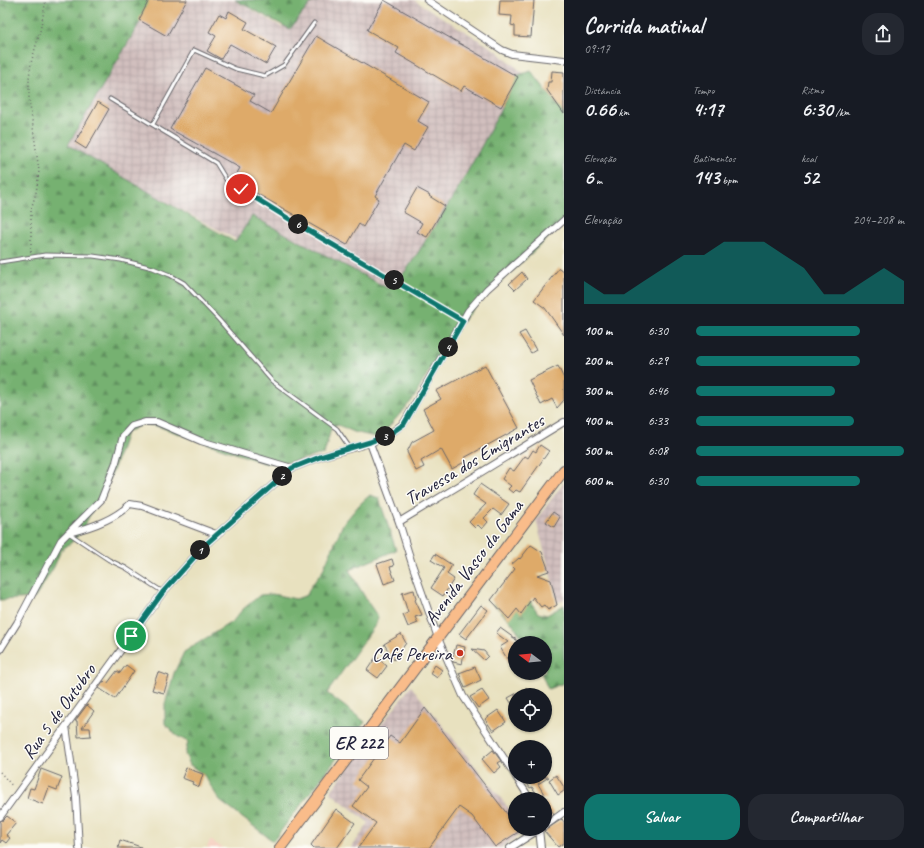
<!DOCTYPE html>
<html lang="pt">
<meta charset="utf-8">
<style>
body{margin:0;font-family:Caveat,sans-serif;background:#242831;color:#f1f3f6;height:100vh;display:flex;flex-direction:column;font-size:15px;white-space:nowrap}
*{box-sizing:border-box;margin:0}
p{font-size:13px;color:#9ea1a6}
.icon{flex:none;width:22px;height:22px;fill:none;stroke:currentColor;stroke-width:2;stroke-linecap:round;stroke-linejoin:round}
.map{position:relative;flex:1;overflow:hidden}
.panel{display:flex;flex-direction:column;background:#171b24;width:360px}
.panel>*{flex:none}
.needle{width:26px;rotate:286deg}
.fabs{position:absolute;left:508px;top:636px;display:grid;gap:8px}
.fabs a{display:grid;place-items:center;width:44px;height:44px;border-radius:50%;background:#171b24;box-shadow:0 1px 3px #0004;font-size:20px}
.pin{position:absolute;display:grid;place-items:center;width:34px;height:34px;color:#fff;margin:-17px;border:2px solid #fff;border-radius:50%;box-shadow:0 1px 4px #0007}
.km{position:absolute;width:20px;height:20px;margin:-10px;border-radius:50%;background:#222;color:#fff;font-size:11px;line-height:20px;text-align:center}
.round{display:grid;place-items:center;flex:none;width:42px;height:42px;border-radius:16px;background:#242831}
.head{display:flex;align-items:center;justify-content:space-between;height:68px;padding:0 20px}
h1{font-size:22px;font-weight:700;line-height:30px}
.figures{display:grid;grid-template-columns:repeat(3,1fr);gap:6px;height:68px;padding:4px 20px}
.figures div{display:grid;align-content:center}
.figures b{font-size:20px;font-weight:700}
.figures small{font-size:11px;font-weight:400}
.figures p{font-size:11px}
.chart{height:112px;padding:8px 20px}
.chart p{display:flex;justify-content:space-between}
.chart svg{width:100%;height:72px;margin-top:4px;fill:#0f766e;opacity:.7}
.cta{display:flex;gap:8px;margin-top:auto;padding:8px 20px}
.cta a{flex:1;height:46px;border-radius:16px;background:#0f766e;color:#fff;font-size:16px;font-weight:700;line-height:46px;text-align:center}
.cta a+a{background:#242831;color:#f1f3f6}
ul{padding:0 20px;list-style:none;font-size:13px}
li{display:grid;grid-template-columns:64px 48px 1fr;align-items:center;height:30px}
li i{height:10px;border-radius:5px;background:#0f766e}
main{display:flex;flex:1;min-height:0}
.map>svg:first-child{display:block}
.built{fill:#f6d2c4}
.industrial{fill:url(#industrial-grid)}
.forest{fill:url(#forest-firs);stroke:#4c6a56}
.building{fill:#deaa69}
.lines{fill:none;stroke-linecap:round;stroke-linejoin:round}
.service-casing{stroke:#676569;stroke-width:5}
.minor-casing{stroke:#676569;stroke-width:8}
.primary-casing{stroke:#676569;stroke-width:12}
.path{stroke:#676569;stroke-width:1.5;stroke-dasharray:1 3;stroke-linecap:butt}
.service{stroke:#fff;stroke-width:3}
.minor{stroke:#fff;stroke-width:6}
.primary{stroke:#f9bc8a;stroke-width:10}
.route-casing{stroke:#fff;stroke-width:8}
.route{stroke:#0f766e;stroke-width:5}
.poi-dot{fill:#c8321e;stroke:#fdfcf7;stroke-width:1.5}
.labels{text-anchor:middle;stroke-width:3;stroke-linejoin:round;paint-order:stroke}
.shield{fill:#fdfcf7;stroke:#646373;stroke-width:1}
.shield-label{font-size:18px;font-weight:bold;fill:#22223b}
.street-label{font-size:19px;fill:#22223b;stroke:#fdfcf7}
.poi-label{font-size:19px;fill:#22223b;stroke:#fdfcf7;text-anchor:end}
</style>
<main>
<div class="map">
<svg width="564" height="848" viewBox="0 0 564 848">
<defs>
<pattern id="industrial-grid" width="8" height="8" patternUnits="userSpaceOnUse"><rect width="8" height="8" fill="#d1bfbe"/><path d="M0 4h8M4 0v8" fill="none" stroke="#b3a4a4"/></pattern>
<pattern id="forest-firs" width="22" height="20" patternUnits="userSpaceOnUse"><rect width="22" height="20" fill="#76b171"/><path d="M5 1l3.5 6h-7zM16 11l3.5 6h-7z" fill="#60905e"/></pattern>
</defs>
<rect width="100%" height="100%" fill="#fdfcf7"/>
<filter id="ink" filterUnits="userSpaceOnUse"><feTurbulence type="fractalNoise" baseFrequency=".025" numOctaves="2"/><feDisplacementMap in="SourceGraphic" scale="8" xChannelSelector="R" yChannelSelector="G"/><feConvolveMatrix kernelMatrix="1 2 1 2 8 2 1 2 1" color-interpolation-filters="sRGB"/></filter>
<filter id="wash" filterUnits="userSpaceOnUse"><feTurbulence type="fractalNoise" baseFrequency=".012" numOctaves="4" result="noise"/><feDisplacementMap in="SourceGraphic" scale="16" xChannelSelector="R" yChannelSelector="G"/><feGaussianBlur stdDeviation="0.9" result="paint"/><feColorMatrix in="noise" values="0 0 0 0 0 0 0 0 0 0 0 0 0 0 0 0 0 1.4 0 .05"/><feComposite in="paint" operator="in"/></filter>
<g filter="url(#wash)">
<rect width="100%" height="100%" fill="#e8e1bf"/>
<path class="built" d="M210 840 223 848H207Z"/>
<path class="industrial" d="M133 0H234L282 27 298 0H414L497 51 523 73 466 178 416 315 252 219 237 240 110 171 58 140Z
M564 482V599L558 603 536 520Z
M411 686 515 816V829H526L527 830 501 848H351L369 823 330 792Z"/>
<path class="forest" d="M0 0H153L68 145 235 242 252 216 389 289C405 275 416 256 427 238 462 186 490 131 518 75L531 71 564 113V223L477 304 445 342 414 398 385 431 375 437 354 432 338 425 331 429 324 454 290 462 264 463 157 426 142 424 126 433 113 471 81 532 72 542 61 550 54 567 35 598 0 600Z
M235 0H322L311 3 290 29Z
M370 495 379 498 396 550 349 570 369 604 378 617 376 624 327 693 365 722 273 841 220 801 204 775 190 765 185 754 188 742 177 736 165 724V704L174 673 184 652 233 621 242 610 260 595 272 594 296 599 307 595 311 586 322 572 343 524 360 504Z
M513 574 538 613 547 615 564 605V683L548 689 541 673H545V643H526L511 622 493 604Z"/>
<g id="blocks">
<path class="building" d="M149 0H187L167 36 139 20Z
M384 0 518 77 501 107 464 86 461 91 396 53 399 48 367 30Z
M500 0H534L531 37 515 36V26L511 25 512 16 499 15Z
M229 11 248 22 244 29 276 47 266 64 230 44 221 59 207 51 216 36 209 32 219 14 226 18Z
M316 36 429 102 418 121 428 127 414 151 404 145 375 196 379 199 363 227 359 224 347 245 233 180 240 168 170 129 205 68 254 95 250 101 271 113Z
M552 71 564 72V114L547 90 548 82H551Z
M98 102 109 109 86 149 75 142Z
M417 188 430 195 429 196 445 206 427 237 417 232 422 223 403 212Z
M559 268 564 272V335L545 308 534 300Z
M522 272 527 279 515 290 509 284Z
M525 331 536 350 531 353 519 334Z
M485 365 519 428 464 458 466 461 452 469 441 449 421 461 424 467 416 471 407 452 412 442 434 430 423 409 441 399 436 391Z
M558 366 564 379V400L557 408 552 399 541 405 529 380Z
M540 445 549 451 520 492 516 490 513 493 508 489 511 486 502 479 509 468 514 471 525 456 528 458 533 450 536 452Z
M480 484 509 504 501 515 493 509 484 518 488 522 482 529 478 525 475 528 469 522 486 504 473 495Z
M553 512 560 517 554 527 546 522Z
M531 545 542 552 549 571 537 575 551 580 557 605 548 610 544 605 541 607 533 597 521 614 517 609 509 619 491 600 515 569 511 565 519 558 520 559Z
M435 554 452 565 447 574 454 579 443 596 431 588 444 568 431 560Z
M392 559 394 566 390 567 395 580 384 584 377 564Z
M414 590 416 599 415 600 422 615 415 617 418 623 408 627 403 615 408 613 402 593Z
M481 605 488 610 466 639 459 634Z
M500 628 514 638 515 637V639L520 643H515V658L509 662 500 647 508 642 496 633Z
M401 634 406 643 394 660 384 644Z
M456 645 465 647 462 664 453 662 452 660Z
M472 649 484 651 488 656 484 660Z
M376 657 387 666 378 678 367 670Z
M126 665 134 671 115 699 99 688 104 681 107 684 117 671 120 673Z
M435 665 442 670 437 678 430 673Z
M475 667 481 680 465 688 459 673Z
M158 672 169 676 164 693 152 690Z
M526 688 530 695H515V709L508 698Z
M482 690 489 700 478 708 470 697Z
M87 705 94 711 82 728H90L91 736 78 737 77 721H75Z
M425 708 515 824V829H523L495 847 472 816 459 807 429 848H358L376 823 353 806 367 787 358 780 390 736 400 743Z
M498 710 506 722 493 731 485 719Z
M493 750 501 761 498 763 501 767 494 773 482 759Z
M186 768 203 774 199 787 192 784 193 782 182 778Z
M41 769 62 777 57 790 49 787 43 804 27 798 30 788 34 789Z
M556 775 564 787V791L558 795 549 780Z
M529 777H549L538 784 547 799H540L532 787 530 788 525 780Z
M545 801 554 814 548 819 545 815Z
M336 809 355 823 337 848H314L311 845Z
M7 816 16 823 6 835 10 838 6 843 2 840 0 843V821L3 820Z
M562 819 564 822V843L558 847 544 831Z
M120 840 141 847V848H118Z"/>
</g>
</g>
<g filter="url(#ink)">
<use href="#blocks" fill-opacity="0" stroke="#676569" stroke-width="1"/>
<g class="lines">
<g class="service-casing">
<path id="service" d="M110 99 216 163 227 181 463 321
M153 124 194 50 236 69 265 76 284 65 314 23
M0 262 45 255 93 256 121 260 153 268 170 275 184 283 219 320 272 381 337 429 350 448
M70 534 109 560 126 568 163 592"/>
</g>
<g class="minor-casing">
<path id="minor" d="M427 0 502 50 512 54 564 60
M370 443 399 522 412 564 438 638 463 696 515 775
M399 522 564 422
M68 533C90 528 114 520 130 504L142 506 216 534
M0 650 17 623 61 540 101 500 116 462 123 436 132 426 145 422H157L201 441 292 468
M66 726 76 797 79 848
M516 777 530 799
M0 817 163 592 205 545 292 468 320 457 370 443 390 434 404 423 468 311 487 289 564 220
M545 826 564 812
M539 829 541 848
M510 848 540 829"/>
</g>
<g class="primary-casing">
<path id="primary" d="M280 848 564 470"/>
</g>
<path class="path" d="M31 252V209L36 193 39 171 29 98V78L31 63 40 31 46 0
M0 772 13 787"/>
<use href="#service" class="service"/>
<use href="#minor" class="minor"/>
<use href="#primary" class="primary"/>
</g>
</g>
<g class="lines" filter="url(#ink)">
<g class="route-casing">
<path id="route" d="M131 636 163 592 205 545 292 468 320 457 370 442 390 434 404 424 463 321 294 222 241 189"/>
</g>
<use href="#route" class="route"/>
</g>
<circle class="poi-dot" cx="460" cy="653" r="4"/>
<g class="labels">
<rect class="shield" x="330" y="727" width="58" height="32" rx="3"/>
<g class="shield-label">
<text x="359" y="749">ER 222</text>
</g>
<g class="street-label">
<text transform="translate(474 459) rotate(-31)" y="7">Travessa dos Emigrantes</text>
<text transform="translate(473 562) rotate(-53)" y="7">Avenida Vasco da Gama</text>
<text transform="translate(58 711) rotate(-54)" y="7">Rua 5 de Outubro</text>
</g>
<g class="poi-label">
<text x="452" y="660">Café Pereira</text>
</g>
</g>
</svg>
<div class="fabs">
<a><svg class="needle" viewBox="-14 -14 28 28"><path d="M0-13l5 13h-10z" fill="#e53935"/><path d="M0 13l5-13h-10z" fill="#9ea1a6"/></svg></a>
<a><svg class="icon" aria-label="locate" viewBox="0 0 24 24"><circle cx="12" cy="12" r="6"/><path d="M12 2v4M12 18v4M2 12h4M18 12h4"/></svg></a>
<a>+</a>
<a>−</a>
</div>
<div class="pin" style="left:131px;top:636px;background:#1e9e55"><svg class="icon" aria-label="arrive" viewBox="0 0 24 24"><path d="M6 21V4h12l-3 4 3 4H6"/></svg></div>
<div class="pin" style="left:241px;top:189px;background:#d93025"><svg class="icon" aria-label="check" viewBox="0 0 24 24"><path d="M5 12l5 5 9-10"/></svg></div>
<b class="km" style="left:200px;top:550px">1</b>
<b class="km" style="left:282px;top:476px">2</b>
<b class="km" style="left:385px;top:436px">3</b>
<b class="km" style="left:448px;top:347px">4</b>
<b class="km" style="left:394px;top:280px">5</b>
<b class="km" style="left:298px;top:224px">6</b>
</div>
<section class="panel">
<div class="head"><div><h1>Corrida matinal</h1><p>09:17</p></div><a class="round"><svg class="icon" aria-label="share" viewBox="0 0 24 24"><path d="M12 15V3M7 8l5-5 5 5M5 13v7h14v-7"/></svg></a></div>
<div class="figures">
<div><p>Distância</p><b>0.66<small> km</small></b></div>
<div><p>Tempo</p><b>4:17</b></div>
<div><p>Ritmo</p><b>6:30<small> /km</small></b></div>
</div>
<div class="figures">
<div><p>Elevação</p><b>6<small> m</small></b></div>
<div><p>Batimentos</p><b>143<small> bpm</small></b></div>
<div><p>kcal</p><b>52</b></div>
</div>
<div class="chart"><p><span>Elevação</span>204–208 m</p>
<svg viewBox="0 0 160 44" preserveAspectRatio="none"><path d="M0 44V30L10 38L20 38L30 30L40 22L50 14L60 14L70 6L80 6L90 6L100 14L110 22L120 38L130 38L140 30L150 22L160 30V44z"/></svg>
</div>
<ul>
<li><b>100 m</b>6:30<i style="width:79%"></i></li>
<li><b>200 m</b>6:29<i style="width:79%"></i></li>
<li><b>300 m</b>6:46<i style="width:67%"></i></li>
<li><b>400 m</b>6:33<i style="width:76%"></i></li>
<li><b>500 m</b>6:08<i style="width:100%"></i></li>
<li><b>600 m</b>6:30<i style="width:79%"></i></li>
</ul>
<div class="cta"><a>Salvar</a><a>Compartilhar</a></div>
</section>
</main>
